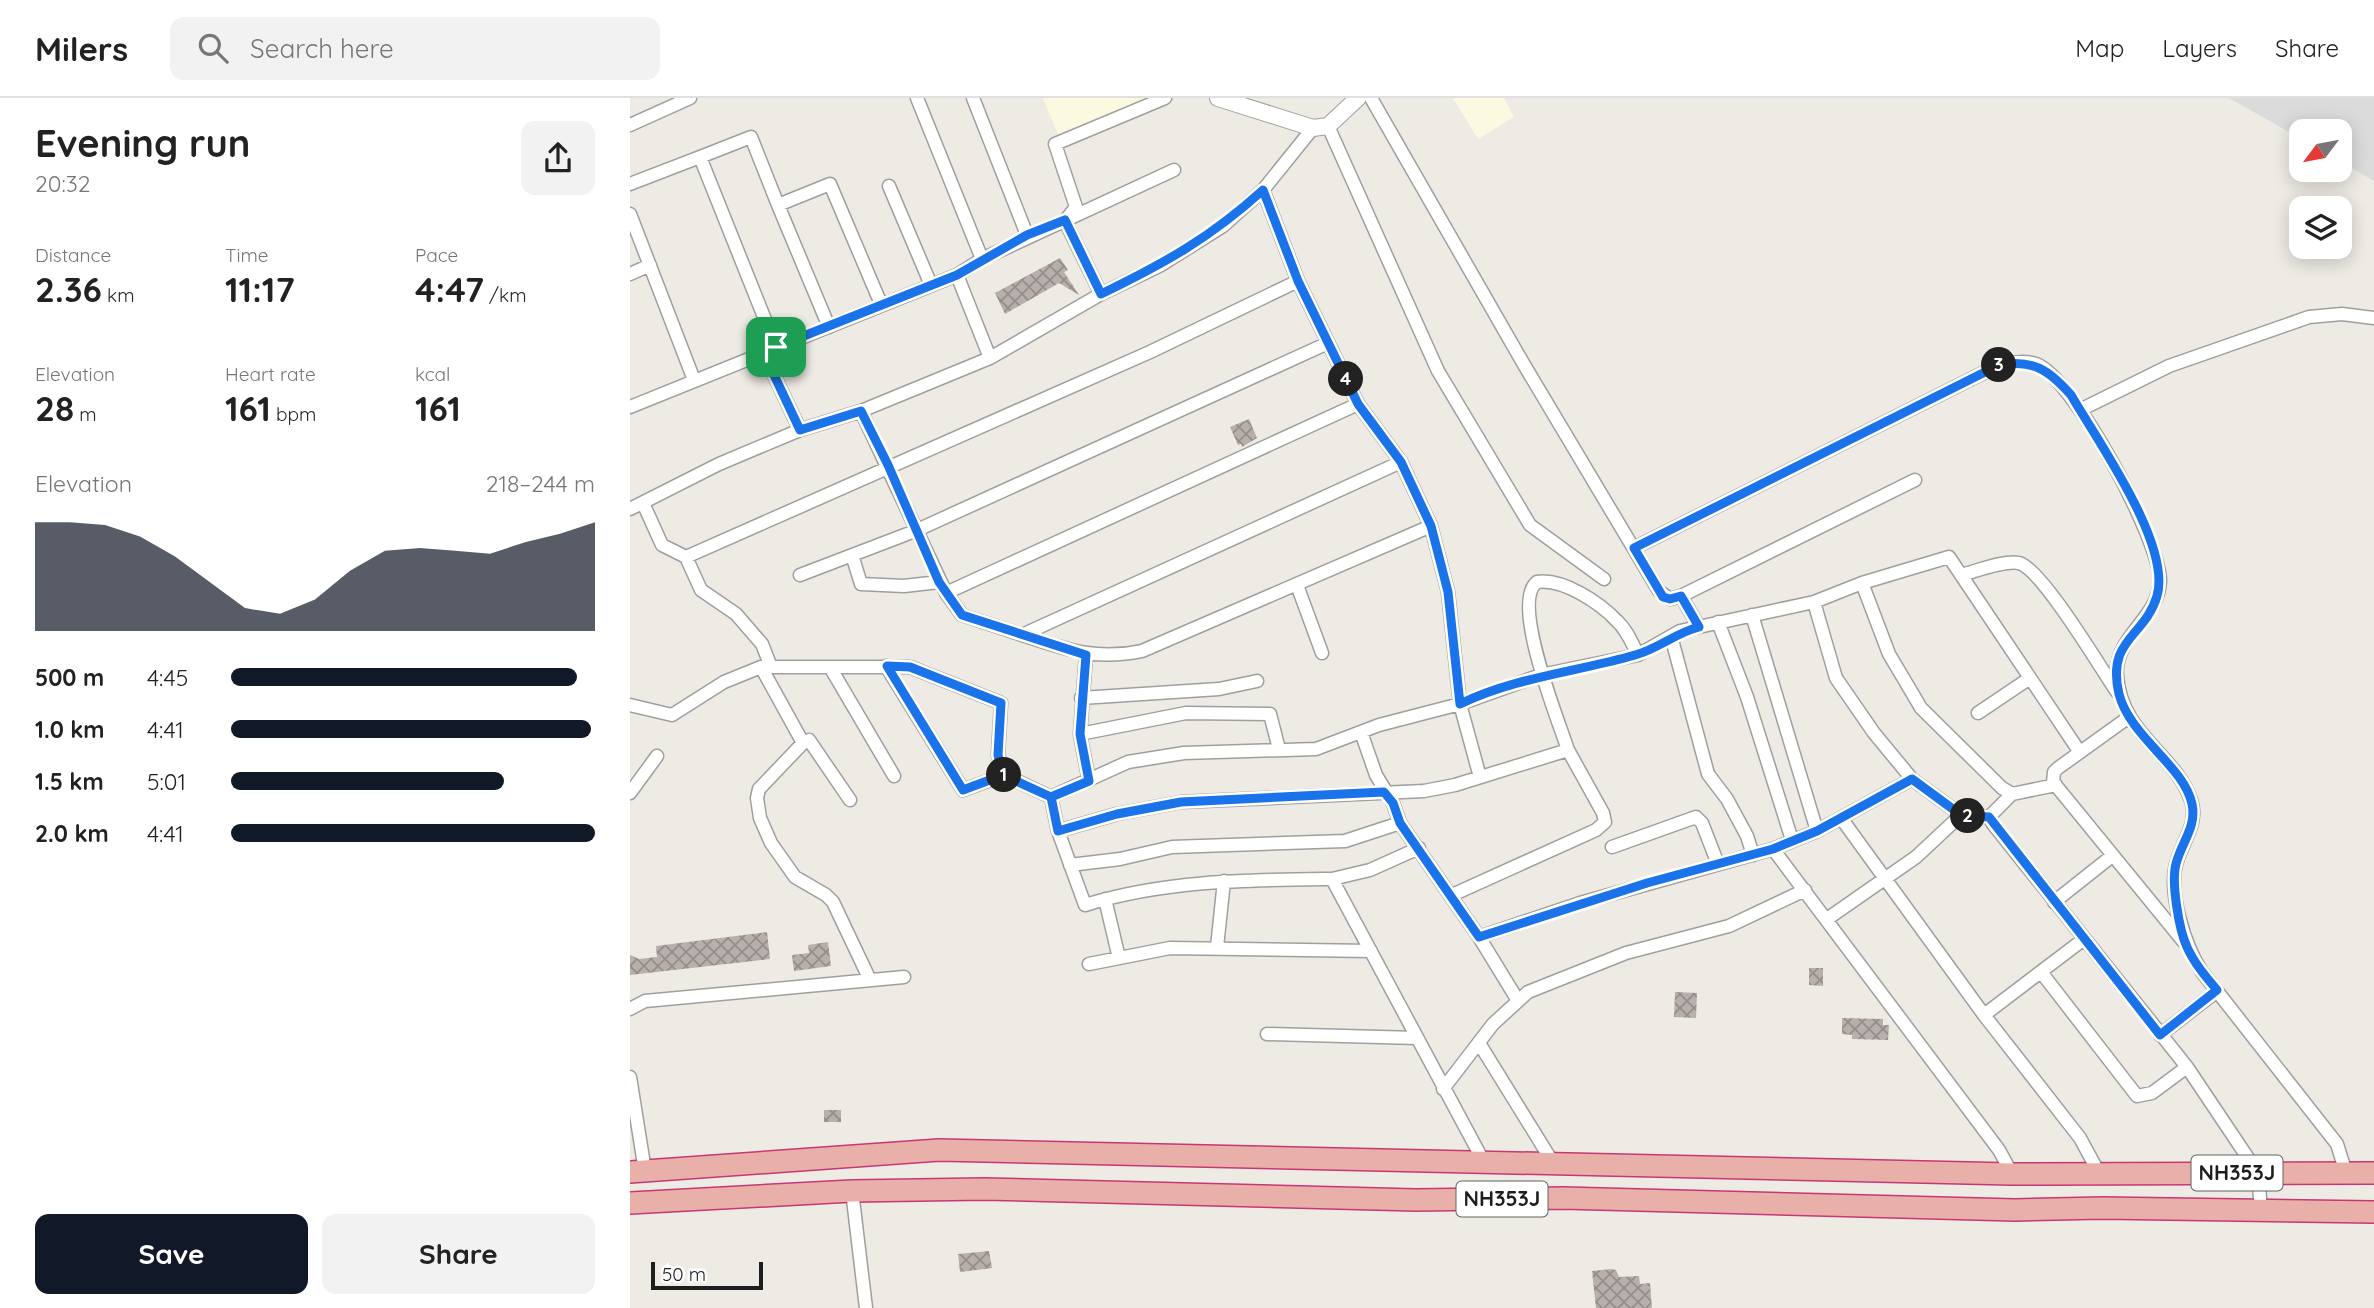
<!DOCTYPE html>
<meta charset="utf-8">
<style>
body{margin:0;font-family:Quicksand,sans-serif;background:#f2f2f2;color:#222;height:100vh;display:flex;flex-direction:column;font-size:26px;white-space:nowrap}
*{box-sizing:border-box;margin:0}
p{font-size:23px;color:#767676}
.icon{flex:none;width:38px;height:38px;fill:none;stroke:currentColor;stroke-width:2;stroke-linecap:round;stroke-linejoin:round}
.map{position:relative;flex:1;overflow:hidden}
.drawer{display:flex;flex-direction:column;background:#fff;width:630px}
.drawer>*{flex:none}
.needle{width:46px;rotate:238deg}
.fabs{position:absolute;left:1659px;top:21px;display:grid;gap:14px}
.fabs a{display:grid;place-items:center;width:63px;height:63px;border-radius:14px;background:#fff;box-shadow:0 4px 18px #0003;font-size:35px}
.scale{position:absolute;left:21px;bottom:18px;width:112px;box-sizing:border-box;padding-left:7px;border:4px solid #1e1e1e;border-top:0;font-size:19px;line-height:24px;white-space:nowrap;color:#1e1e1e;-webkit-text-stroke:5px #fff;paint-order:stroke}
.pin{position:absolute;display:grid;place-items:center;width:60px;height:60px;color:#fff;margin:-30px;border-radius:14px;box-shadow:0 4px 10px #0006}
.km{position:absolute;width:35px;height:35px;margin:-18px;border-radius:50%;background:#222;color:#fff;font-size:19px;line-height:35px;text-align:center}
.round{display:grid;place-items:center;flex:none;width:74px;height:74px;border-radius:14px;background:#f2f2f2}
.overview{display:flex;align-items:center;justify-content:space-between;height:119px;padding:0 35px}
h1{font-size:38px;font-weight:700;line-height:52px}
.figures{display:grid;grid-template-columns:repeat(3,1fr);gap:10px;height:119px;padding:7px 35px}
.figures div{display:grid;align-content:center}
.figures b{font-size:35px;font-weight:700}
.figures small{font-size:19px;font-weight:400}
.figures p{font-size:19px}
.chart{height:196px;padding:14px 35px}
.chart p{display:flex;justify-content:space-between}
.chart svg{width:100%;height:126px;margin-top:7px;fill:#111827;opacity:.7}
.primary-button{display:flex;gap:14px;margin-top:auto;padding:14px 35px}
.primary-button a{flex:1;height:80px;border-radius:14px;background:#111827;color:#fff;font-size:28px;font-weight:700;line-height:80px;text-align:center}
.primary-button a+a{background:#f2f2f2;color:#222}
ul{padding:0 35px;list-style:none;font-size:23px}
li{display:grid;grid-template-columns:112px 84px 1fr;align-items:center;height:52px}
li i{height:18px;border-radius:9px;background:#111827}
header{display:flex;align-items:center;gap:42px;box-sizing:border-box;height:98px;padding:0 35px;background:#fff;border-bottom:2px solid #e0e0e0}
header strong{font-size:33px}
nav{display:flex;gap:38px;margin-inline-start:auto;font-size:24px}
.search{width:490px;height:63px;background:#f2f2f2;display:flex;align-items:center;gap:18px;box-sizing:border-box;padding:0 24px;border-radius:14px;color:#767676;font-size:26px}
main{display:flex;flex:1;min-height:0}
.map>svg:first-child{display:block}
.residential{fill:#dcdbdb}
.education{fill:#fcf9e1}
.building{fill:url(#building-cross-hatch)}
.lines{fill:none;stroke-linecap:round;stroke-linejoin:round}
.minor-casing{stroke:#9f9f9f;stroke-width:15}
.tertiary-casing{stroke:#9f9f9f;stroke-width:18}
.trunk-casing{stroke:#c83774;stroke-width:24}
.minor{stroke:#fff;stroke-width:12}
.tertiary{stroke:#fff;stroke-width:16}
.trunk{stroke:#e8b0a8;stroke-width:21}
.route-casing{stroke:#fff;stroke-width:14}
.route{stroke:#1a73e8;stroke-width:9}
.labels{text-anchor:middle;stroke-width:5;stroke-linejoin:round;paint-order:stroke}
.shield{fill:#fff;stroke:#626262;stroke-width:2}
.shield-label{font-size:21px;font-weight:bold;fill:#1e1e1e}
</style>
<header>
<strong>Milers</strong>
<div class="search"><svg class="icon" aria-label="search" viewBox="0 0 24 24"><circle cx="10" cy="10" r="6"/><path d="M15 15l6 6"/></svg>Search here</div>
<nav><a>Map</a><a>Layers</a><a>Share</a></nav>
</header>
<main>
<section class="drawer">
<div class="overview"><div><h1>Evening run</h1><p>20:32</p></div><a class="round"><svg class="icon" aria-label="share" viewBox="0 0 24 24"><path d="M12 15V3M7 8l5-5 5 5M5 13v7h14v-7"/></svg></a></div>
<div class="figures">
<div><p>Distance</p><b>2.36<small> km</small></b></div>
<div><p>Time</p><b>11:17</b></div>
<div><p>Pace</p><b>4:47<small> /km</small></b></div>
</div>
<div class="figures">
<div><p>Elevation</p><b>28<small> m</small></b></div>
<div><p>Heart rate</p><b>161<small> bpm</small></b></div>
<div><p>kcal</p><b>161</b></div>
</div>
<div class="chart"><p><span>Elevation</span>218–244 m</p>
<svg viewBox="0 0 160 44" preserveAspectRatio="none"><path d="M0 44V6L10 6L20 7L30 11L40 18L50 27L60 36L70 38L80 33L90 23L100 16L110 15L120 16L130 17L140 13L150 10L160 6V44z"/></svg>
</div>
<ul>
<li><b>500 m</b>4:45<i style="width:95%"></i></li>
<li><b>1.0 km</b>4:41<i style="width:99%"></i></li>
<li><b>1.5 km</b>5:01<i style="width:75%"></i></li>
<li><b>2.0 km</b>4:41<i style="width:100%"></i></li>
</ul>
<div class="primary-button"><a>Save</a><a>Share</a></div>
</section>
<div class="map">
<svg width="1744" height="1210" viewBox="0 0 1744 1210">
<defs>
<pattern id="building-cross-hatch" width="8" height="8" patternUnits="userSpaceOnUse" patternTransform="scale(1.75)"><rect width="8" height="8" fill="#b7afab"/><path d="M0 0l8 8M0 8l8-8" fill="none" stroke="#948e8b"/></pattern>
</defs>
<rect width="100%" height="100%" fill="#eeebe5"/>
<path class="residential" d="M1599 0H1744V83L1710 63V33H1671V41Z"/>
<path class="education" d="M413 0H520L429 39Z
M823 0H874L884 19 848 41Z"/>
<path class="building" d="M430 160 438 172 434 174 449 197 429 185 375 216 365 195Z
M619 321 627 340 612 349 611 346 608 347 600 329Z
M137 834 140 861 0 877V857L9 861 27 859 26 848Z
M198 844 201 868 164 873 162 857 179 855 178 847Z
M1179 870H1193V888L1179 887Z
M1045 894 1067 895 1066 920 1044 919Z
M1212 920 1253 921V927H1259L1258 942 1222 941V937L1212 936Z
M194 1012H211V1024H194Z
M359 1153 362 1170 330 1174 328 1156Z
M981 1171 986 1172 989 1179 1009 1178 1010 1186 1020 1185 1022 1210H966L962 1173Z"/>
<g class="lines">
<g class="minor-casing">
<path id="minor" d="M343 0 397 137
M741 0 893 265 1029 493 1040 501 1051 498 1069 529
M0 27 60 0
M698 28 808 273 900 427 974 481
M70 59 121 39 148 107 200 86 251 206
M0 86 70 59 146 249
M259 88 301 187
M633 92 668 183 728 306 771 364 801 428 818 494 830 606 850 679
M148 107 199 229
M0 116 64 282
M352 161 544 72
M0 176 20 167
M327 177 360 260
M471 196 435 123 446 109 425 46 535 0
M134 256 170 332
M0 309 327 177 352 161 287 0
M1450 312 1539 268 1679 219 1712 216 1744 220
M231 313 316 495 728 306
M13 405 32 447 56 459 520 254 668 183
M0 411 89 366 170 332 231 313 360 260 471 196 531 167 593 128 633 92 683 30
M1004 450 1369 267C1381 265 1394 262 1406 266 1444 280 1530 442 1530 483 1529 520 1484 539 1487 577 1491 637 1544 654 1561 702 1569 724 1553 743 1547 763 1537 793 1555 848 1572 874L1707 1046 1716 1075
M222 457 231 486 274 488 309 484
M56 459 71 492 106 516 132 546 141 569
M170 477 285 433 698 245
M1331 477C1347 473 1374 462 1389 465 1412 471 1471 571 1487 594
M1232 485 1259 556 1291 610 1372 690 1382 696 1426 687
M667 487 692 555
M316 495 332 517 392 537 771 364
M1051 498 1285 382
M1184 504 1206 580 1244 635 1282 681 1331 717 1359 719
M1122 517 1187 733
M1088 524 1117 599 1162 742
M392 537C435 551 465 563 512 553L801 428
M1041 538 1078 676 1097 701 1117 738 1123 757
M256 568 333 692 374 677
M131 569 173 645 129 691 127 700 130 720 141 745 165 779 196 797 203 804 240 882
M200 569 264 678
M451 600 589 591 627 583
M0 607 42 617 94 584 131 569H280L371 605 368 657 374 677 421 699
M1348 615 1400 580
M1499 619 1428 670 1424 674 1423 684 1553 843
M731 634 746 677 763 705 770 725 849 839 950 805 1143 751 1187 733 1282 681
M450 636 456 557
M173 645 179 642 220 702
M459 683 450 636 556 615 640 616 649 651
M0 695 27 658
M1382 696 1359 719 1363 726 1557 969 1628 1075 1631 1113
M1211 720 1354 917 1450 1040 1469 1075
M428 733 487 716 551 704 794 693 825 687 938 652C929 624 880 504 907 484 933 480 970 505 987 523 997 532 1002 545 1008 557
M982 749 1066 719 1072 725 1088 766
M1143 751 1369 1052 1382 1076
M440 767 490 761 542 749 715 743 770 725
M702 781 740 772 789 750
M822 797 966 732 975 724 973 715 938 652
M475 801 489 860
M1424 804 1482 758
M1197 821 1286 759 1331 717
M849 839 887 901
M587 849 594 783
M459 866 540 850 741 853
M1411 874 1507 998 1522 995 1557 969
M0 911 15 903 274 879
M1354 917 1454 841
M637 936 787 940
M1530 937 1587 893
M849 945 925 1068
M0 979 15 1073
M813 991 863 926 898 894 996 855 1099 828 1175 792
M855 1066 702 781C618 782 536 782 455 807L428 733 421 699 498 664 554 655 686 651 749 627 830 606 911 577 1008 557 1050 533 1184 504 1232 485 1319 459 1449 653
M222 1093 236 1210"/>
</g>
<g class="tertiary-casing">
<path id="tertiary" d="M588 0 683 30 698 28 728 0"/>
</g>
<g class="trunk-casing">
<path id="trunk" d="M0 1074 309 1052 1382 1076 1744 1075
M0 1105 222 1093 354 1091 786 1102 933 1100 1385 1112 1472 1110 1744 1114"/>
</g>
<use href="#minor" class="minor"/>
<use href="#tertiary" class="tertiary"/>
<use href="#trunk" class="trunk"/>
</g>
<g class="lines">
<g class="route-casing">
<path id="route" d="M146 249 134 256 170 332 231 313 258 367 309 484 332 517 456 557 450 636 459 683 421 699 373 677 333 692 257 568 280 569 371 605 368 657 373 677 421 699 428 733 487 716 551 704 754 694 763 705 770 725 849 839 1017 785 1143 751 1187 733 1282 681 1331 717 1359 719 1530 937 1587 892C1576 879 1564 865 1557 849 1549 832 1541 784 1546 766 1551 745 1567 729 1562 706 1554 668 1500 639 1489 596 1476 541 1515 539 1527 498 1542 447 1467 342 1441 297 1419 272 1403 261 1369 267L1004 450 1033 499 1040 501 1051 498 1069 529C1045 535 1028 551 1005 557 946 574 886 579 830 606L818 494 801 428 771 364 728 306 668 183 633 92C580 140 535 165 471 196L435 122 397 137 327 177 146 249"/>
</g>
<use href="#route" class="route"/>
</g>
<g class="labels">
<g class="shield">
<rect x="1561.5" y="1057.5" width="91" height="35" rx="5"/>
<rect x="826.5" y="1083.5" width="91" height="35" rx="5"/>
</g>
<g class="shield-label">
<text x="1607" y="1082">NH353J</text>
<text x="872" y="1108">NH353J</text>
</g>
</g>
</svg>
<div class="fabs">
<a><svg class="needle" viewBox="-14 -14 28 28"><path d="M0-13l5 13h-10z" fill="#e53935"/><path d="M0 13l5-13h-10z" fill="#767676"/></svg></a>
<a><svg class="icon" aria-label="layers" viewBox="0 0 24 24"><path d="M12 4l9 5-9 5-9-5zM3 14l9 5 9-5"/></svg></a>
</div>
<div class="scale">50 m</div>
<div class="pin" style="left:146px;top:249px;background:#1e9e55"><svg class="icon" aria-label="arrive" viewBox="0 0 24 24"><path d="M6 21V4h12l-3 4 3 4H6"/></svg></div>
<b class="km" style="left:374px;top:677px">1</b>
<b class="km" style="left:1338px;top:718px">2</b>
<b class="km" style="left:1369px;top:267px">3</b>
<b class="km" style="left:716px;top:281px">4</b>
</div>
</main>
